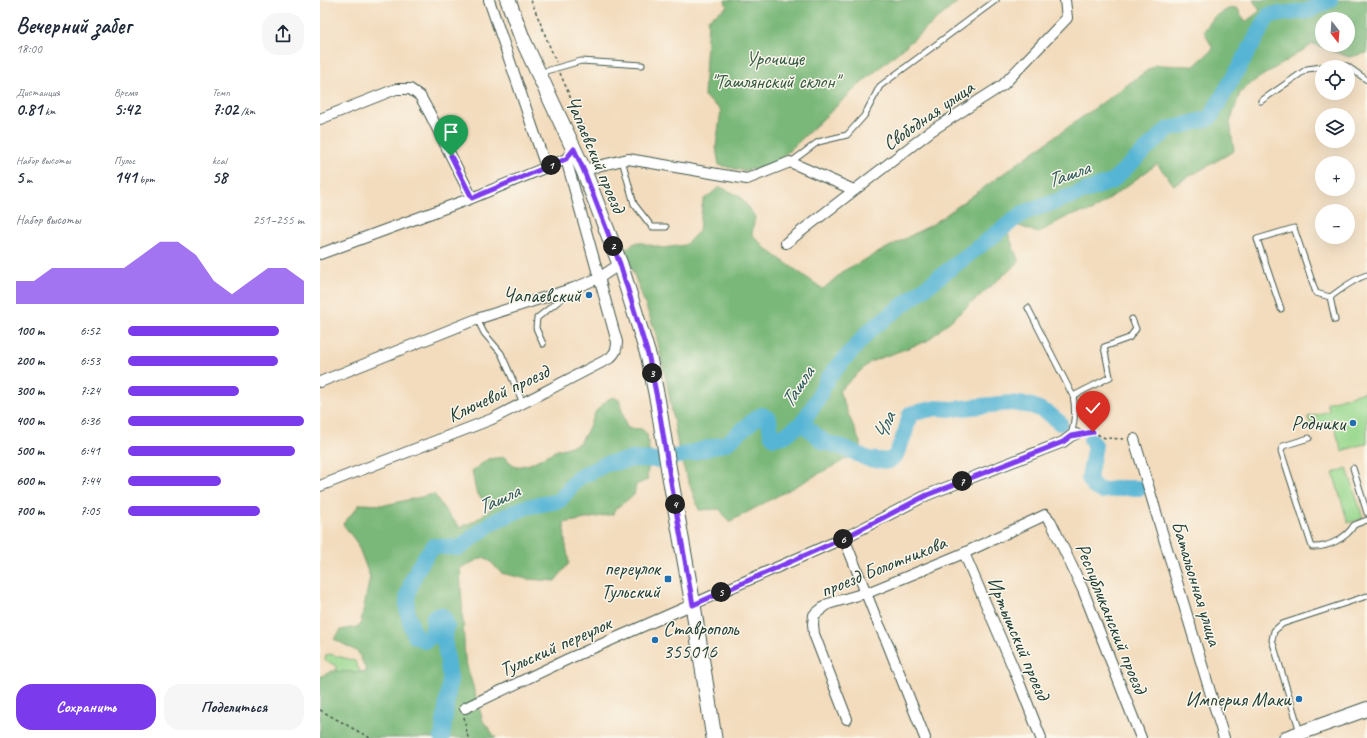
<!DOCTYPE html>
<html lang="ru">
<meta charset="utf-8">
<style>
body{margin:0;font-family:Caveat,sans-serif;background:#f6f6f7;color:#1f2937;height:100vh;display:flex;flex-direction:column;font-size:15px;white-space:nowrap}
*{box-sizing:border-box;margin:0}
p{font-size:13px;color:#747a83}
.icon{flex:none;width:22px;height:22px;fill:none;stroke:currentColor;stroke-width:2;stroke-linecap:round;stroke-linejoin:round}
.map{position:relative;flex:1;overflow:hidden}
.sheet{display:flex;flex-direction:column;background:#fff;width:320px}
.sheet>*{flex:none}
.needle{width:26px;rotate:163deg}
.buttons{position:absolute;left:995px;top:12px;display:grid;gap:8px}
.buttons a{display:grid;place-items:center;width:40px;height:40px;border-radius:50%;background:#fff;box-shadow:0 4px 16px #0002;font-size:20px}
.pin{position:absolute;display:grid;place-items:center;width:34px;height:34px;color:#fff;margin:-41px -17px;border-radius:50% 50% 50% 0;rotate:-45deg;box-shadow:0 0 4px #0007}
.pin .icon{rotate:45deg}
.km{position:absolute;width:20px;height:20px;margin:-10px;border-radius:50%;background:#222;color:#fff;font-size:11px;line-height:20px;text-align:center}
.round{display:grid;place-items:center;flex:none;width:42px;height:42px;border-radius:16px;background:#f6f6f7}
.summary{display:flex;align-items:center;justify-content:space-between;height:68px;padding:0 16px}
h1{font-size:22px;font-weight:700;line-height:30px}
.figures{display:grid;grid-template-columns:repeat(3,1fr);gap:6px;height:68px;padding:4px 16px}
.figures div{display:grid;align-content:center}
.figures b{font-size:17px;font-weight:700}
.figures small{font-size:11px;font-weight:400}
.figures p{font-size:11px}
.chart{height:112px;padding:8px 16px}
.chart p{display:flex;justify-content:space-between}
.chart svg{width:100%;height:72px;margin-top:4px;fill:#7c3aed;opacity:.7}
.action{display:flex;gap:8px;margin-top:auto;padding:8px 16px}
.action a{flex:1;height:46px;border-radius:16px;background:#7c3aed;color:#fff;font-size:16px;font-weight:700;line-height:46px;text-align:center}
.action a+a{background:#f6f6f7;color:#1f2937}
ul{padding:0 16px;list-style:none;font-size:13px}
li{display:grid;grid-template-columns:64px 48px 1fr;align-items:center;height:30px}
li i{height:10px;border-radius:5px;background:#7c3aed}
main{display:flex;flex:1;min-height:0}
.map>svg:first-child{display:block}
.green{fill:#99d88e;stroke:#5c8a61}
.forest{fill:#7ab879;stroke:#4c7a56;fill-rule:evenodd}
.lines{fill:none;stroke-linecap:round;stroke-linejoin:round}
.river{stroke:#56b5d4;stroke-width:16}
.lane-casing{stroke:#3f5549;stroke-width:7}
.street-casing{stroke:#3f5549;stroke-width:12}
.secondary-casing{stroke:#3f5549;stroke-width:16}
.primary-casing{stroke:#3f5549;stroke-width:17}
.path{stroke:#3f5549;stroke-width:1.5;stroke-dasharray:3 3;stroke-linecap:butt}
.lane{stroke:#fff;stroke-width:5}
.street{stroke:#fff;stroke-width:10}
.secondary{stroke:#fff;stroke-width:14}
.primary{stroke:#fff;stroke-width:15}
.route-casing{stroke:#fff;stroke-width:8}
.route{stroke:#7c3aed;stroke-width:5}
.poi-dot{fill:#1f6fb2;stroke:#fbf7ec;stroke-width:1.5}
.labels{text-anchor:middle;stroke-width:3;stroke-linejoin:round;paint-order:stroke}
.park-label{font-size:20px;fill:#375c46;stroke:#fbf7ec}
.street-label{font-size:20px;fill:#1f3d34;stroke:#fbf7ec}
.poi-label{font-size:20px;fill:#1f3d34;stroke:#fbf7ec;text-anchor:end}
.water-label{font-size:21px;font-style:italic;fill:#2d5b5c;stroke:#fbf7ec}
</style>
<main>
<section class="sheet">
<div class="summary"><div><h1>Вечерний забег</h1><p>18:00</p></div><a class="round"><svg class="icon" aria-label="share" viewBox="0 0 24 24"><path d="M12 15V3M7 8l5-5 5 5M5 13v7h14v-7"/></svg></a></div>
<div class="figures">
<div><p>Дистанция</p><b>0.81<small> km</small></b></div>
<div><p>Время</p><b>5:42</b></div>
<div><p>Темп</p><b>7:02<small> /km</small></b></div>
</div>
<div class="figures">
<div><p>Набор высоты</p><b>5<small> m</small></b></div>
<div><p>Пульс</p><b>141<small> bpm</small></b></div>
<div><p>kcal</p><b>58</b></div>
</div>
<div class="chart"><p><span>Набор высоты</span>251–255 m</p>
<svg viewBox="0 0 160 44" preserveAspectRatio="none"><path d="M0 44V30L10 30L20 22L30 22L40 22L50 22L60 22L70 14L80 6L90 6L100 14L110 30L120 38L130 30L140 22L150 22L160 30V44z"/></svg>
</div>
<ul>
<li><b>100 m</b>6:52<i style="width:86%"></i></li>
<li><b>200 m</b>6:53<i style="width:85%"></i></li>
<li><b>300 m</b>7:24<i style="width:63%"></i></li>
<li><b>400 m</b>6:36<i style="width:100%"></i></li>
<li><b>500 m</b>6:41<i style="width:95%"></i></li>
<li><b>600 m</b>7:44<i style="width:53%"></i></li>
<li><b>700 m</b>7:05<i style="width:75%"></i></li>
</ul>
<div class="action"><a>Сохранить</a><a>Поделиться</a></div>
</section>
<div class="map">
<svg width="1047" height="738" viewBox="0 0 1047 738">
<rect width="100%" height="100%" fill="#fbf7ec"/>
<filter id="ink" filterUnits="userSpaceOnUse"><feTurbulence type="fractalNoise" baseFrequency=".025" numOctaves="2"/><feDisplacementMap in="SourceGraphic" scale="8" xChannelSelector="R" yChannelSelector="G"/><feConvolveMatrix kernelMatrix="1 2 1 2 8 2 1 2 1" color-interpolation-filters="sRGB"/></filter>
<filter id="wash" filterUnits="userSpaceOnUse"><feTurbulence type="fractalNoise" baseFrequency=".012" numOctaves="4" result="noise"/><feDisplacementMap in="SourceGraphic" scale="16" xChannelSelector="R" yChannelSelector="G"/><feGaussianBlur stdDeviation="0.9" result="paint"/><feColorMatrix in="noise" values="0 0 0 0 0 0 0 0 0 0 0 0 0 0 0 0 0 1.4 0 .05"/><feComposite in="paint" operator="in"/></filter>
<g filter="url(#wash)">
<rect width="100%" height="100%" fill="#f3dcbd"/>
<path class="green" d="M1047 391V443L1022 451 1012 420 991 426 988 417 1009 411 1007 403Z
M1027 468 1043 518 1028 523 1013 473Z
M10 654 35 661 42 675 16 678V666L5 660 6 655Z"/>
<path class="forest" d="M405 0H640L538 86 455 164 424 171 399 165 396 147 401 110 384 96 388 19 407 7Z
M933 0H1047V53L1029 57 993 44 934 81 920 93 910 122 914 151 854 185 837 164 772 211 750 215 718 233 683 220 699 262 607 341 550 362 519 391 543 450 409 522 400 509 379 510 360 458 348 389 336 334 305 250 311 245 318 242 343 248 365 245 379 231 383 200 400 187 420 196 435 217 432 234 446 249 503 289 525 270 613 224 835 65 874 66 893 49 884 31 894 17 912 7 918 9 925 22 940 11ZM1002 19H1028V45H1002Z
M294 397 299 400 307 428 322 429 327 434 331 465 328 469 327 480 316 485 314 495 295 509 293 514 244 523 245 540 249 563 235 581 207 579 181 573 172 563 164 557 140 568 145 659 163 721 176 738H0V677L12 671 47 672 38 652 14 639 21 630 40 626 50 577 37 543 23 524 40 504 65 505 114 494 127 513 140 527 153 522 171 509 156 492 152 471 168 459 184 457 196 467 210 464 235 451 258 444 266 433 276 411 288 399Z"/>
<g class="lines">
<path class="river" d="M482 423 504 442 525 448 548 459 569 461 576 455 585 433 590 414 616 408 632 409 691 403 712 406 728 413 740 423
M771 440 775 445 769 478 774 487 781 491 802 488H820
M122 738 130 679 124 638 127 627 124 618 120 615 114 617 112 636 105 641 95 636C92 627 88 617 87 608 85 589 101 559 114 546L139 548 173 522 206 507 239 501 258 478 286 464 314 459 337 460 359 456 407 443 436 418 442 415 449 419 451 434 454 438 464 436 482 423 496 402 508 378 550 330 703 213 791 182 847 130 890 118 949 15 988 11 1010 0"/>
</g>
</g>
<g filter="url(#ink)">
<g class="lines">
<g class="lane-casing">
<path id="lane" d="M1008 67 1027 66 1047 80
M219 73 261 61 322 65
M941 101 987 69 1002 67
M302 160 314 204 332 227H346
M471 162 498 142 527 135 544 116 560 86 676 0
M708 308 753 396C756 410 755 421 751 435
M961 309 937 239 974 228 996 293 1010 297
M157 319 164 333 181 353 203 403
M1015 320 1010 297C1022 289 1033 279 1047 275
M223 344 216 328 217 318 249 293
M753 396 790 377 784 347 809 338 816 329 812 319
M989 438 963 446 961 451 992 547C1007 548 1027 538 1034 525L1047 520
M1033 468 1047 513
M980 732 952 640 954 631 962 624 1047 596"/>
</g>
<g class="street-casing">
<path id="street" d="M169 0 226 167
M0 119 76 89H90L100 96 110 114 152 198
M264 171 278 166 308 159 427 179 470 162 534 190
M466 243 611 131 683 85 747 18 745 0
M0 254 152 198 246 159 250 154
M0 382 157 319 254 288 279 278 300 264
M814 439 904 738
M0 486 172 419 290 358C295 353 297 350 297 342L246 159
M524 538 556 618 567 642 605 738
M644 553 695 672 721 738
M145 708 248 659 524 538 607 495 743 442 751 436 756 434
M527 719 494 634 493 624 494 615 508 604 552 591 644 553 725 515 731 522 763 590 821 738"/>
</g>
<g class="secondary-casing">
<path id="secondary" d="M966 738 1047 709"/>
</g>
<g class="primary-casing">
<path id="primary" d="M188 0 202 38 264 171 300 264 329 358 338 403 349 471 373 605 394 738"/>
</g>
<path class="path" d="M211 0 236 62
M240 73 275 156
M766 433 773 432 785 438 804 439
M0 710 50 738
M144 717 148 738"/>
<use href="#lane" class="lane"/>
<use href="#street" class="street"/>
<use href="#secondary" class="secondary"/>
<use href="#primary" class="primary"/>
</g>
</g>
<g class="lines" filter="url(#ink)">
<g class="route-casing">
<path id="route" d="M131 156 152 198 246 159 254 149 264 171 300 264 329 358 338 403 349 471 373 605 524 538 607 495 743 442 751 436 773 432"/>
</g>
<use href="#route" class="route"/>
</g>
<g class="poi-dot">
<circle cx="269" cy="295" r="4"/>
<circle cx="1033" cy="423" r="4"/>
<rect x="344" y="575" width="8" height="8" rx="2"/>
<circle cx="335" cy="640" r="4"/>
<circle cx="979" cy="699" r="4"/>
</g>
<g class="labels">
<g class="park-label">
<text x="455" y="65">Урочище<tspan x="455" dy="23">"Ташлянский склон"</tspan></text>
</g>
<g class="street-label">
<text transform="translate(608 115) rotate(-35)" y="7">Свободная улица</text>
<text transform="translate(276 154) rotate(67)" y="7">Чапаевский проезд</text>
<text transform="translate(178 393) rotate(-25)" y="7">Ключевой проезд</text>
<text transform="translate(563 566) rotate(-22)" y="7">проезд Болотникова</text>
<text transform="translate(877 583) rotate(73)" y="7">Батальонная улица</text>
<text transform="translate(792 618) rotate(68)" y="7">Республиканский проезд</text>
<text transform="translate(699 638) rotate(67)" y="7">Иртышский проезд</text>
<text transform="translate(235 646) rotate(-24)" y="7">Тульский переулок</text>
</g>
<g class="poi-label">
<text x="261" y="302">Чапаевский</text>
<text x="1025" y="430">Родники</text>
<text x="340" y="575">переулок<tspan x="340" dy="23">Тульский</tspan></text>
<text x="343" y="635" text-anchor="start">Ставрополь<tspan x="343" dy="23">355016</tspan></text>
<text x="971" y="706">Империя Маки</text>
</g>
<g class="water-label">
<text transform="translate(748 174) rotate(-20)" y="7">Ташла</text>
<text transform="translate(477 387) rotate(-57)" y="7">Ташла</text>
<text transform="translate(564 426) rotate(-67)" y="7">Чла</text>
<text transform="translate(178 499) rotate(-25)" y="7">Ташла</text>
</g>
</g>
</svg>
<div class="buttons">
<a><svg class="needle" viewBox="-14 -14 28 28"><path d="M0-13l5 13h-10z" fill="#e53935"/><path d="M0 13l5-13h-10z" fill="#747a83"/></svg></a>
<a><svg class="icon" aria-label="locate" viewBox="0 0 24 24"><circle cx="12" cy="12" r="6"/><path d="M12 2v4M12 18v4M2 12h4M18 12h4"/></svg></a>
<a><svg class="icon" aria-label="layers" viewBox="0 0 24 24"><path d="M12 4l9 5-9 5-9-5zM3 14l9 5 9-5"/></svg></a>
<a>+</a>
<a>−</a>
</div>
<div class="pin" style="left:131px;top:156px;background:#1e9e55"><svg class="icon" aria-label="arrive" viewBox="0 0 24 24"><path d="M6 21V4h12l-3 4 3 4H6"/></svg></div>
<div class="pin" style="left:773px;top:432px;background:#d93025"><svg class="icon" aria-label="check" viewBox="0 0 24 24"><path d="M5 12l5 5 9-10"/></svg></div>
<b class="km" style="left:231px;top:165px">1</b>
<b class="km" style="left:293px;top:246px">2</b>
<b class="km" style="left:332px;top:373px">3</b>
<b class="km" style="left:355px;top:504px">4</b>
<b class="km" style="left:401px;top:592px">5</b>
<b class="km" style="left:523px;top:539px">6</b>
<b class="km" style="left:642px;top:481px">7</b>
</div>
</main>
